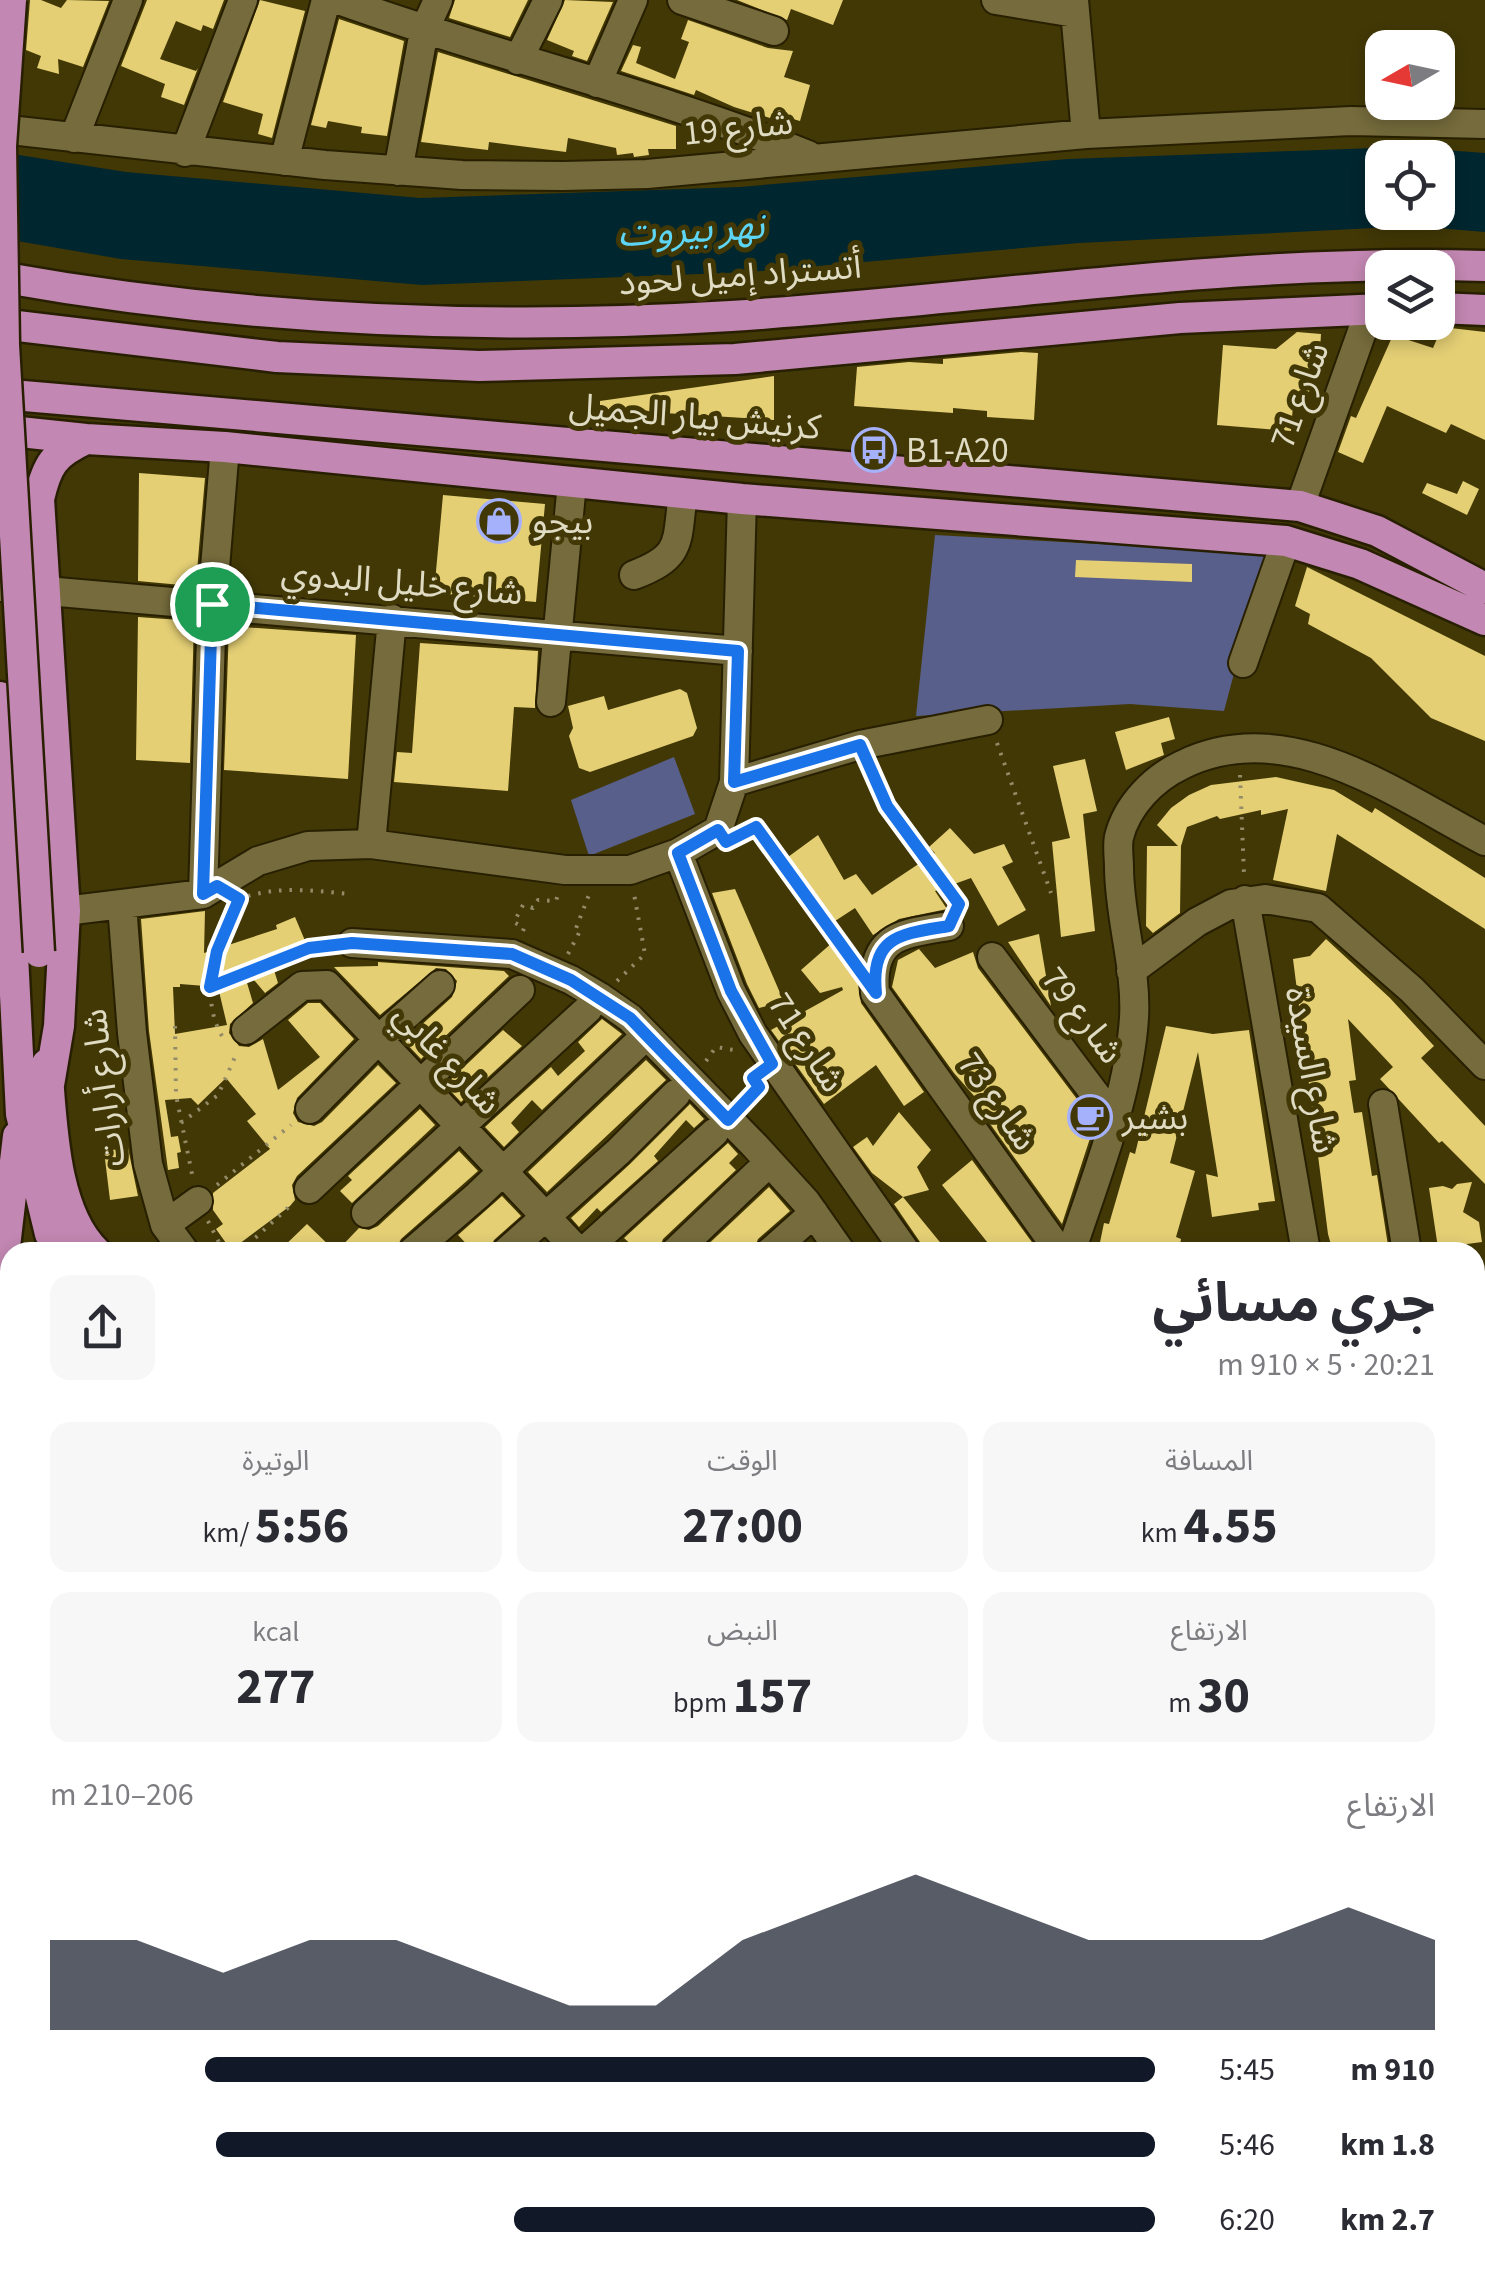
<!DOCTYPE html>
<html lang="ar">
<meta charset="utf-8">
<style>
body{margin:0;font-family:"Source Sans 3","Noto Sans Arabic",sans-serif;background:#f7f7f7;color:#2b2b33;direction:rtl;height:100vh;display:flex;flex-direction:column;font-size:38px;white-space:nowrap}
*{box-sizing:border-box;margin:0}
p{font-size:32px;color:#7c7c81}
.icon{flex:none;width:55px;height:55px;fill:none;stroke:currentColor;stroke-width:2;stroke-linecap:round;stroke-linejoin:round}
.map{position:relative;flex:1;overflow:hidden;direction:ltr}
.panel{position:absolute;left:0px;top:1242px;width:1485px;height:1038px;display:flex;flex-direction:column;background:#fff;border-radius:30px 30px 0 0;box-shadow:0 5px 15px #0003;direction:rtl}
.panel>*{flex:none}
.needle{width:65px;rotate:261deg}
.controls{position:absolute;left:1365px;top:30px;display:grid;gap:20px}
.controls a{display:grid;place-items:center;width:90px;height:90px;border-radius:20px;background:#fff;box-shadow:0 5px 15px #0003;font-size:50px}
.pin{position:absolute;display:grid;place-items:center;width:85px;height:85px;color:#fff;margin:-42px;border:5px solid #fff;border-radius:50%;box-shadow:0 2px 10px #0007}
.round{display:grid;place-items:center;flex:none;width:105px;height:105px;border-radius:20px;background:#f7f7f7}
.head{display:flex;align-items:center;justify-content:space-between;height:170px;padding:0 50px}
h1{font-size:55px;font-weight:700;line-height:75px}
.figures{display:grid;grid-template-columns:repeat(3,1fr);gap:15px;height:170px;padding:10px 50px}
.figures div{display:grid;align-content:center;border-radius:20px;background:#f7f7f7;text-align:center}
.figures b{font-size:50px;font-weight:700}
.figures small{font-size:28px;font-weight:400}
.figures p{font-size:28px}
.chart{height:280px;padding:20px 50px}
.chart p{display:flex;justify-content:space-between}
.chart svg{width:100%;height:180px;margin-top:10px;fill:#111827;opacity:.7}
ul{padding:0 50px;list-style:none;font-size:32px}
li{display:grid;grid-template-columns:160px 120px 1fr;align-items:center;height:75px}
li i{height:25px;border-radius:12px;background:#111827}
.map>svg:first-child{display:block}
.green{fill:#585f8b}
.water{fill:#00262f;fill-rule:evenodd}
.building{fill:#e4cf75;fill-rule:evenodd}
.lines{fill:none;stroke-linecap:round;stroke-linejoin:round}
.minor-casing{stroke:#271f00;stroke-width:32}
.major-casing{stroke:#271f00;stroke-width:35}
.highway-casing{stroke:#271f00;stroke-width:35}
.path{stroke:#948c68;stroke-width:4;stroke-dasharray:2.5 8;stroke-linecap:butt}
.minor{stroke:#756b3c;stroke-width:28}
.major{stroke:#a37c83;stroke-width:30}
.highway{stroke:#c287b2;stroke-width:30}
.highway-bridge-casing{stroke:#271f00;stroke-width:35;stroke-linecap:butt}
.highway-bridge{stroke:#c287b2;stroke-width:30}
.route-casing{stroke:#fff;stroke-width:20}
.route{stroke:#1a73e8;stroke-width:12}
.labels{text-anchor:middle;stroke-width:10;stroke-linejoin:round;paint-order:stroke}
.street-label{font-size:35px;fill:#e0dbc3;stroke:#423806}
.poi-label{font-size:35px;fill:#e0dbc3;stroke:#423806;text-anchor:start}
.water-label{font-size:38px;font-style:italic;fill:#5dd6f5;stroke:#423806}
</style>
<div class="map">
<svg width="1485" height="2279" viewBox="0 0 1485 2279">
<rect width="100%" height="100%" fill="#423806"/>
<path class="green" d="M935 535 1266 553 1224 711 1130 704 916 716Z
M674 757 695 814 589 856 571 800Z
M10 1388V1549L0 1539V1424Z"/>
<path class="water" d="M1403 147 1485 153V232L1413 226 1079 243 750 272 422 285 121 259 0 238V152L126 172 420 198 740 187 1068 159ZM1382 158H1438V212H1382Z"/>
<path class="building" d="M30 0H41L61 8 67 0 109 1 83 67 58 59 59 74 37 68 41 56 26 50Z
M147 0H224L213 29 203 25 201 31 176 21 160 59 196 71 198 68 184 105 161 97 165 84 121 66Z
M260 0 305 11 272 138 258 134 263 114 223 102Z
M455 0H528L510 37 449 18Z
M565 0 613 2 587 61 572 56 574 51 547 40Z
M737 0H843L833 25 791 9 787 20Z
M339 19 404 41 387 136 361 133 362 127 328 121 326 128 311 125Z
M688 20 768 48 793 51 784 77 810 85 800 121 772 113 770 118 734 107 696 90 694 95 621 71 633 45 641 47 636 63 675 79 689 42 681 39Z
M438 52 676 126V149H648L649 155 634 157 633 153 617 155 616 148 568 138 566 152 489 142 488 150 421 142Z
M1442 327 1485 332V440L1451 424 1446 433 1387 406 1363 463 1338 452 1351 416 1356 418 1393 335 1433 348Z
M1297 332 1321 334 1318 384 1293 405 1291 431 1217 425 1223 345 1276 349Z
M1021 352 1038 353 1034 420 987 417V411L953 408V413L854 406 857 367 909 362 943 364V359Z
M774 376V420L600 409V401Z
M139 473 205 478 196 583 192 586 138 581Z
M1463 481 1479 489 1467 515 1422 493 1427 483 1457 494Z
M443 495 545 504 536 602 434 593Z
M1076 560 1192 564V582L1075 577Z
M1307 567 1485 656V741L1431 718 1371 658 1308 624 1310 614 1295 606Z
M138 617 194 621 190 763 136 760Z
M229 626 356 635 348 779 224 770Z
M420 643 538 651 535 708 514 707 508 791 394 782 397 752 412 753Z
M680 689 687 693 697 728 693 736 590 772 579 768 569 736 573 728 568 706 604 696 608 710Z
M1169 717 1175 739 1161 743 1164 755 1126 770 1115 732Z
M1085 759 1097 811 1083 814 1095 931 1061 937 1052 842 1070 838 1053 766Z
M1276 777 1334 790 1372 813 1375 808 1485 878V929L1337 834 1326 891 1273 880 1288 809 1261 815V810L1220 819 1217 816 1187 827 1181 846 1180 913 1153 933 1146 926 1147 846H1178L1157 825 1171 808 1189 795 1211 785Z
M950 828 974 854 1004 844 1013 862 1002 867 1026 910 998 926 971 878 935 891 947 909 899 919 873 935 855 908 832 923 788 857 818 835 844 880 856 874 872 895 935 853 929 847Z
M735 889 784 1002 759 1008 747 984 712 893Z
M205 911 204 953 277 929 276 925 295 917 306 943 270 957 278 983 265 993 242 966 253 1003 230 1024 229 1033 239 1046 249 1047 263 1039 278 1090 320 1057 288 1020 308 1003H320L354 1039 297 1098 293 1113 298 1122 314 1126 322 1122 378 1065 396 1083 297 1176 292 1185 295 1200 290 1206 231 1250 216 1229 223 1224 213 1210V1193L270 1149 247 1121 256 1114 226 1078 198 1105 191 1098 165 1100 171 1137 178 1136 181 1152 177 1153 179 1168 168 1170 149 1031 141 919ZM180 984 218 987 227 1025 175 1034 173 987H180Z
M1039 934 1051 1006 1008 942Z
M1326 939 1390 998 1434 1046 1421 1058 1485 1126V1184L1442 1141 1439 1143 1380 1079 1393 1067 1348 1019 1356 1080 1349 1081 1354 1113 1362 1112 1372 1176 1377 1175 1389 1252H1333L1328 1234 1293 959 1310 956Z
M833 942 857 977 861 1003 924 1092 904 1106 876 1065 824 1104 771 1030 843 990 842 987 820 993 801 970Z
M919 949 935 968 973 952 978 968 1095 1123 1062 1224 973 1100 975 1097 954 1073 892 987 898 960Z
M378 962 504 971 509 976 421 1059 404 1041 452 997 457 981 446 969 436 968 380 1015 334 967 378 966Z
M602 1019 622 1034 542 1110 532 1100 511 1123 519 1132 504 1147 485 1127 551 1067 558 1076 585 1051 578 1042Z
M1166 1026 1213 1034 1249 1030 1275 1201 1258 1203 1259 1210 1212 1217 1206 1174 1218 1177 1198 1052 1170 1163 1195 1171 1176 1237 1181 1239 1179 1252H1098L1104 1223 1109 1224 1130 1152 1135 1154Z
M503 1030 522 1046 461 1102 445 1085Z
M646 1060 666 1080 547 1192 528 1172Z
M690 1104 704 1119 694 1128 686 1120 654 1156 658 1161 601 1212 597 1208 579 1227 571 1218 630 1164Z
M420 1109 435 1125 352 1203 340 1191 352 1180 348 1176Z
M899 1112 931 1150 917 1167 929 1190 903 1197 872 1173 853 1147 867 1137 873 1146Z
M728 1143 738 1154 729 1163 736 1170 663 1239 658 1252H639L624 1238Z
M128 1148 138 1196 110 1200 104 1151Z
M459 1151 478 1171 401 1239 395 1252H380L373 1246 367 1252H336L359 1228 369 1230 378 1226Z
M972 1160 1034 1245 1023 1252H995L942 1185Z
M1472 1182 1463 1212 1479 1222 1482 1242 1438 1248 1429 1188 1443 1186 1452 1189 1457 1184Z
M769 1187 790 1211 758 1239 753 1252H700Z
M502 1196 521 1216 494 1240 489 1252H474L458 1235Z
M903 1197 948 1252H923L920 1242 894 1204Z
M307 1224 336 1252H278Z"/>
<g class="lines">
<g class="minor-casing">
<path id="minor" d="M339 0C494 56 655 93 808 155
M682 0 774 31
M996 0 1075 13
M1074 0 1086 134
M518 60 548 0
M597 83 633 0
M0 129 325 165 462 175 563 176 647 174 1086 134 1351 121 1485 124
M74 138 128 0
M185 152 243 0
M284 161 326 0
M398 171 424 31 438 0
M1300 506 1370 309
M634 575C684 556 676 542 683 494
M0 587 738 651
M1243 663 1286 541
M551 702 572 483
M734 782 860 745 988 720
M371 844 392 619
M678 853 731 991 753 1034 906 1252
M203 894 212 604 225 447
M1245 900 1306 1252
M122 905 132 1033 148 1164 165 1225 185 1252
M65 911 203 894 258 861 308 846 371 844 565 870H630L678 853 718 830 734 782 742 499
M949 926C902 934 870 935 875 993L1060 1252
M352 943 512 954 571 980 600 997 630 1018 755 1146 806 1202 841 1252
M992 957 1113 1118
M1131 971 1197 922 1231 904 1265 899 1318 908 1412 990 1485 1065
M246 1030 302 986 327 985 579 1252
M1383 1104 1407 1252
M310 1109 379 1039 440 985
M309 1189 520 990
M366 1213 588 1009
M165 1225 198 1201
M412 1252 478 1195 636 1045
M506 1252 618 1152 676 1094
M583 1252 714 1133
M675 1252 759 1172
M770 1252 814 1213
M1071 1252C1095 1179 1129 1095 1134 1018 1137 968 1119 917 1119 867 1119 858 1117 846 1119 837 1127 805 1154 778 1182 765 1287 713 1395 794 1485 841
M1475 1343 1485 1337
M1475 1666 1485 1728
M0 1749H10
M0 1953 10 1957
M0 2009 10 1985
M402 2270 403 2279
M43 2279 46 2270
M652 2279 723 2270
M1269 2279 1273 2270"/>
</g>
<g class="major-casing">
<path id="major" d="M871 2270 878 2279
M912 2270 919 2279"/>
</g>
<g class="highway-casing">
<path id="highway" d="M0 277C240 320 488 331 731 316 983 300 1232 258 1485 266
M1438 308 1485 310
M0 324 277 357 479 366 735 359 1180 318 1382 309
M0 394 1300 506 1377 531 1485 588
M0 430 86 439 225 447 742 499 1286 541 1360 564 1485 620
M0 697 21 1114 50 1234 62 1252
M47 1064C52 1121 53 1211 96 1252
M49 1085 59 1026 65 911 39 499C47 464 54 454 86 439
M0 1289 18 1136
M0 1371 10 1354"/>
</g>
<path class="path" d="M997 743 1051 893
M870 768 887 806 958 906
M1240 775 1244 875
M740 835 756 827 854 963
M248 896C282 886 316 891 351 894
M523 931 524 928 514 922 523 905 533 908 538 900 556 901 558 894
M568 954 579 933 575 931 590 892
M617 981 645 954 634 894
M210 987 309 948 329 945
M175 1026 176 1095 193 1179
M222 1036C197 993 220 945 237 903
M706 1061 716 1047 734 1050
M745 1101 759 1086
M181 1123 218 1095 235 1057
M217 1185 291 1125
M208 1221 224 1252
M240 1252 291 1205
M1475 1756 1485 1755
M1475 2020 1485 2022"/>
<use href="#minor" class="minor"/>
<use href="#major" class="major"/>
<use href="#highway" class="highway"/>
<g class="highway-bridge-casing">
<path id="highway-bridge" d="M11 0 1 146 4 345 39 952"/>
</g>
<use href="#highway-bridge" class="highway-bridge"/>
</g>
<g class="lines">
<g class="route-casing">
<path id="route" d="M212 604 738 651 734 782 860 745 887 806 959 904 949 926C902 934 870 935 876 993L756 827 726 842 718 830 678 853 731 991 772 1064 753 1078 759 1087 728 1120 630 1018 571 980 512 954 352 943 309 948 210 987 217 951 239 899 217 886 203 894Z"/>
</g>
<use href="#route" class="route"/>
</g>
<defs>
<g id="bus-ring" transform="scale(2.25)"><circle r="9.5" fill="#423806" stroke="#a6b1fc" stroke-width="1.5"/><path d="M-5-6H5V4H4V6H2V4H-2V6H-4V4H-5ZM-3.5-4V0h7V-4ZM-3.5 1.2v1.5H-2V1.2ZM2 1.2v1.5H3.5V1.2Z" fill="#a6b1fc"/></g>
<g id="shop-ring" transform="scale(2.25)"><circle r="9.5" fill="#423806" stroke="#a6b1fc" stroke-width="1.5"/><path d="M-5-2.5h2.3a2.7 3.5 0 0 1 5.4 0H5L5.5 6h-11ZM-1.5-2.5h3a1.5 2.3 0 0 0-3 0Z" fill="#a6b1fc"/></g>
<g id="cafe-ring" transform="scale(2.25)"><circle r="9.5" fill="#423806" stroke="#a6b1fc" stroke-width="1.5"/><path d="M-5.5-4.5H6V0H3Q3 3.5 0 3.5H-2.5Q-5.5 3.5-5.5 0ZM3-3.2v2h1.7v-2ZM-6 4.5H4V6H-6Z" fill="#a6b1fc"/></g>
</defs>
<g fill-rule="evenodd">
<use href="#bus-ring" x="874" y="450"/>
<use href="#shop-ring" x="499" y="521"/>
<use href="#cafe-ring" x="1090" y="1117"/>
</g>
<g class="labels">
<g class="street-label">
<text transform="translate(738 127) rotate(-6)" y="12">شارع 19</text>
<text transform="translate(740 274) rotate(-4)" y="12">أتستراد إميل لحود</text>
<text transform="translate(1299 395) rotate(-70)" y="12">شارع 71</text>
<text transform="translate(695 416) rotate(5)" y="12">كرنيش بيار الجميل</text>
<text transform="translate(402 582) rotate(5)" y="12">شارع خليل البدوي</text>
<text transform="translate(1083 1015) rotate(53)" y="12">شارع 79</text>
<text transform="translate(807 1042) rotate(57)" y="12">شارع 71</text>
<text transform="translate(448 1058) rotate(47)" y="12">شارع غابي</text>
<text transform="translate(1312 1070) rotate(80)" y="12">شارع السيدة</text>
<text transform="translate(103 1088) rotate(-97)" y="12">شارع أرارات</text>
<text transform="translate(998 1101) rotate(55)" y="12">شارع 73</text>
</g>
<g class="poi-label">
<text x="906" y="462">B1-A20</text>
<text x="532" y="533">بيجو</text>
<text x="1122" y="1129">بشير</text>
</g>
<g class="water-label">
<text transform="translate(691 229) rotate(-3)" y="13">نهر بيروت</text>
</g>
</g>
</svg>
<div class="controls">
<a><svg class="needle" viewBox="-14 -14 28 28"><path d="M0-13l5 13h-10z" fill="#e53935"/><path d="M0 13l5-13h-10z" fill="#7c7c81"/></svg></a>
<a><svg class="icon" aria-label="locate" viewBox="0 0 24 24"><circle cx="12" cy="12" r="6"/><path d="M12 2v4M12 18v4M2 12h4M18 12h4"/></svg></a>
<a><svg class="icon" aria-label="layers" viewBox="0 0 24 24"><path d="M12 4l9 5-9 5-9-5zM3 14l9 5 9-5"/></svg></a>
</div>
<div class="pin" style="left:212px;top:604px;background:#1e9e55"><svg class="icon" aria-label="arrive" viewBox="0 0 24 24"><path d="M6 21V4h12l-3 4 3 4H6"/></svg></div>
<section class="panel">
<div class="head"><div><h1>جري مسائي</h1><p>20:21 · 5 × 910 m</p></div><a class="round"><svg class="icon" aria-label="share" viewBox="0 0 24 24"><path d="M12 15V3M7 8l5-5 5 5M5 13v7h14v-7"/></svg></a></div>
<div class="figures">
<div><p>المسافة</p><b>4.55<small> km</small></b></div>
<div><p>الوقت</p><b>27:00</b></div>
<div><p>الوتيرة</p><b>5:56<small> /km</small></b></div>
</div>
<div class="figures">
<div><p>الارتفاع</p><b>30<small> m</small></b></div>
<div><p>النبض</p><b>157<small> bpm</small></b></div>
<div><p>kcal</p><b>277</b></div>
</div>
<div class="chart"><p><span>الارتفاع</span>206–210 m</p>
<svg viewBox="0 0 160 44" preserveAspectRatio="none"><path d="M0 44V22L10 22L20 30L30 22L40 22L50 30L60 38L70 38L80 22L90 14L100 6L110 14L120 22L130 22L140 22L150 14L160 22V44z"/></svg>
</div>
<ul>
<li><b>910 m</b>5:45<i style="width:86%"></i></li>
<li><b>1.8 km</b>5:46<i style="width:85%"></i></li>
<li><b>2.7 km</b>6:20<i style="width:58%"></i></li>
</ul>
</section>
</div>
